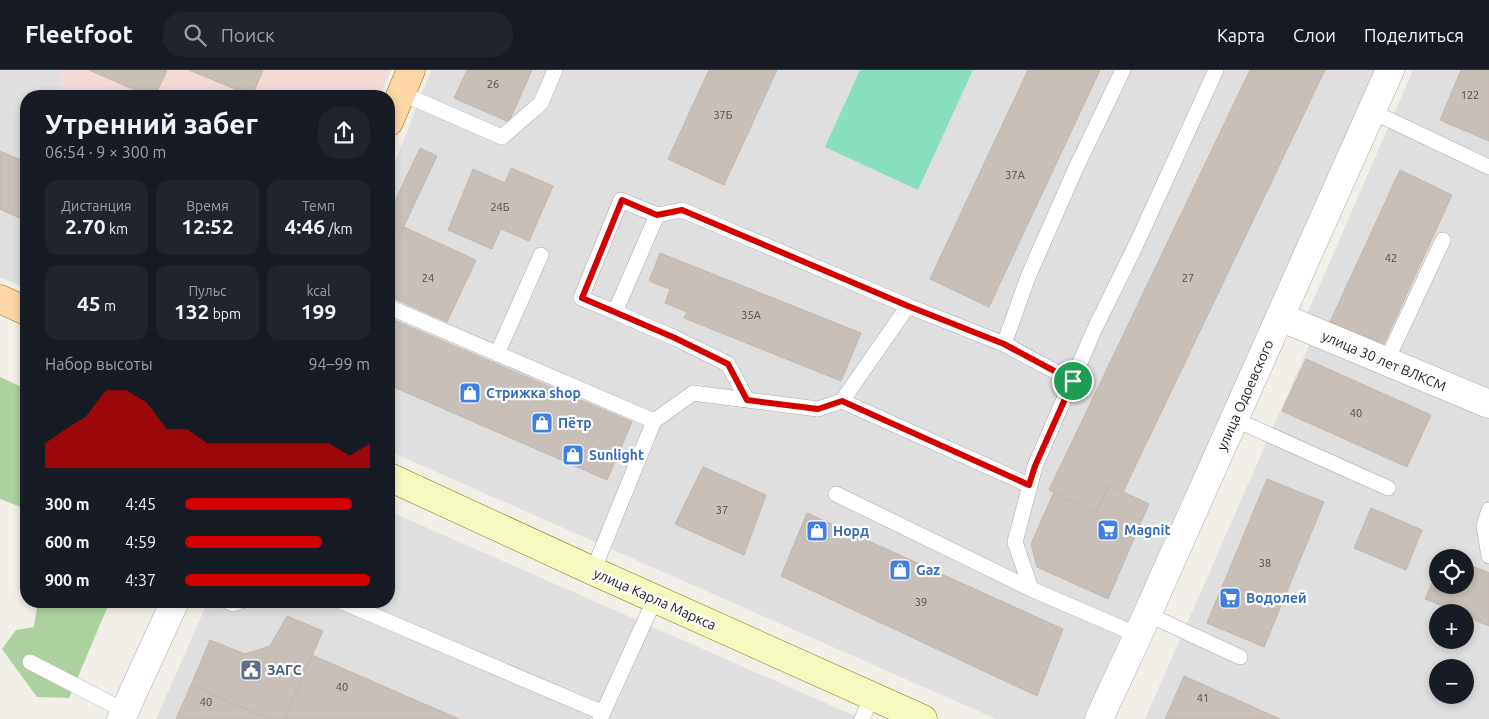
<!DOCTYPE html>
<html lang="ru">
<meta charset="utf-8">
<style>
body{margin:0;font-family:Ubuntu,sans-serif;background:#20242c;color:#f1f3f6;height:100vh;display:flex;flex-direction:column;font-size:19px;white-space:nowrap}
*{box-sizing:border-box;margin:0}
p{font-size:16px;color:#9ea1a6}
.icon{flex:none;width:28px;height:28px;fill:none;stroke:currentColor;stroke-width:2;stroke-linecap:round;stroke-linejoin:round}
.map{position:relative;flex:1;overflow:hidden}
.sheet{position:absolute;left:20px;top:20px;width:375px;height:518px;display:flex;flex-direction:column;background:#171b24;border-radius:20px;box-shadow:0 2px 8px #0003}
.sheet>*{flex:none}
.buttons{position:absolute;left:1429px;top:479px;display:grid;gap:10px}
.buttons a{display:grid;place-items:center;width:45px;height:45px;border-radius:50%;background:#171b24;box-shadow:0 2px 8px #0003;font-size:25px}
.pin{position:absolute;display:grid;place-items:center;width:42px;height:42px;color:#fff;margin:-21px;border:2px solid #fff;border-radius:50%;box-shadow:0 1px 5px #0007}
.round{display:grid;place-items:center;flex:none;width:52px;height:52px;border-radius:20px;background:#20242c}
.head{display:flex;align-items:center;justify-content:space-between;height:85px;padding:0 25px}
h1{font-size:28px;font-weight:700;line-height:38px}
.stats{display:grid;grid-template-columns:repeat(3,1fr);gap:8px;height:85px;padding:5px 25px}
.stats div{display:grid;align-content:center;border-radius:12px;background:#20242c;text-align:center}
.stats b{font-size:21px;font-weight:700}
.stats small{font-size:14px;font-weight:400}
.stats p{font-size:14px}
.chart{height:140px;padding:10px 25px}
.chart p{display:flex;justify-content:space-between}
.chart svg{width:100%;height:90px;margin-top:5px;fill:#d40000;opacity:.7}
ul{padding:0 25px;list-style:none;font-size:16px}
li{display:grid;grid-template-columns:80px 60px 1fr;align-items:center;height:38px}
li i{height:12px;border-radius:6px;background:#d40000}
header{display:flex;align-items:center;gap:30px;box-sizing:border-box;height:70px;padding:0 25px;background:#171b24;border-bottom:1px solid #363941}
header strong{font-size:24px}
nav{display:flex;gap:28px;margin-inline-start:auto;font-size:18px}
.search{width:350px;height:45px;background:#20242c;display:flex;align-items:center;gap:12px;box-sizing:border-box;padding:0 18px;border-radius:20px;color:#9ea1a6;font-size:19px}
.map>svg:first-child{display:block}
.residential{fill:#e0dfdf;fill-rule:evenodd}
.commercial{fill:#f2dad9}
.forest{fill:#add19e}
.pitch{fill:#88e0be}
.building{fill:#c7bfb8;stroke:#c4b6ab}
.lines{fill:none;stroke-linecap:round;stroke-linejoin:round}
.service-casing{stroke:#a9a9a9;stroke-width:16}
.minor-casing{stroke:#a9a9a9;stroke-width:29}
.tertiary-casing{stroke:#a9a9a9;stroke-width:29}
.secondary-casing{stroke:#707d05;stroke-width:29}
.primary-casing{stroke:#a06b00;stroke-width:29}
.service{stroke:#fff;stroke-width:15}
.minor{stroke:#fff;stroke-width:28}
.tertiary{stroke:#fff;stroke-width:28}
.secondary{stroke:#f7fabf;stroke-width:28}
.primary{stroke:#fcd6a4;stroke-width:28}
.route-casing{stroke:#fff;stroke-width:10}
.route{stroke:#d40000;stroke-width:6}
.labels{text-anchor:middle;stroke-width:4.5;stroke-linejoin:round;paint-order:stroke}
.number-label{font-size:11px;fill:#4b4948}
.street-label{font-size:14px;fill:#222;stroke:#fff}
.shop-label{font-size:14px;font-weight:bold;fill:#366cbe;stroke:#fff;text-anchor:start}
.service-label{font-size:14px;font-weight:bold;fill:#4e5e75;stroke:#fff;text-anchor:start}
</style>
<header>
<strong>Fleetfoot</strong>
<div class="search"><svg class="icon" aria-label="search" viewBox="0 0 24 24"><circle cx="10" cy="10" r="6"/><path d="M15 15l6 6"/></svg>Поиск</div>
<nav><a>Карта</a><a>Слои</a><a>Поделиться</a></nav>
</header>
<div class="map">
<svg width="1489" height="649" viewBox="0 0 1489 649">
<rect width="100%" height="100%" fill="#f2efe9"/>
<path class="residential" d="M0 0H61L63 26H26L25 218 0 207Z
M431 0H1376L1087 649H996L389 381V107Z
M1413 0H1489V324L1305 249Z
M1314 264 1489 342V649H1145ZM1438 488H1465V515H1438ZM1438 542H1465V570H1438ZM1438 598H1465V625H1438Z
M389 441 862 649H156L208 531H389Z"/>
<path class="commercial" d="M61 0H391L380 26H63Z"/>
<path class="forest" d="M0 307 26 319V439L0 429Z
M38 531H110L69 628 37 627 2 579 16 560 34 557Z"/>
<path class="pitch" d="M860 0H973L918 120 825 77Z"/>
<path class="building" d="M89 0H167L155 26H149Z
M189 0H263L252 26Z
M467 0H532L509 52 454 28Z
M709 0H777L724 115 668 89Z
M1028 0H1100L989 237 930 209Z
M1250 0H1325L1123 422 1109 415 1096 443 1049 420Z
M1461 0H1489V71L1440 50Z
M420 78 437 86 390 186 389 185V144Z
M0 81 26 92V151L0 139Z
M511 98 553 116 529 171 501 159 492 179 448 160 473 99 505 113Z
M1400 100 1452 125 1383 276 1330 252Z
M404 157 476 190 447 252 389 226V189Z
M660 183 861 263 841 311 684 248 687 242 665 233 670 219 649 211Z
M389 248 632 352 607 410 389 315Z
M1306 289 1431 345 1407 397 1282 341Z
M703 397 766 425 744 485 675 454Z
M1267 409 1324 432 1264 577 1207 553Z
M1109 415 1149 434 1108 529 1037 497 1031 474 1054 422 1096 443Z
M1371 438 1422 460 1406 500 1354 478Z
M807 443 1063 559 1037 626 781 506Z
M1465 493 1489 503V556L1465 546V542H1457L1425 529 1438 499V515H1465Z
M287 546 323 561 284 649H269L191 615 210 570 245 584 270 576Z
M312 585 459 649H284Z
M1184 606 1280 649H1165Z
M191 615 269 649H176Z"/>
<g class="lines">
<g class="service-casing">
<path id="service" d="M401 23 502 67 541 33 555 0
M1373 42 1489 97
M389 237 654 351 593 501
M615 242 581 228 621 130 657 145
M497 284 541 185
M1386 292 1443 170
M1073 311 1004 274 1028 207 1075 100 1123 0
M747 330 728 294 675 268 615 242 657 145 682 140 908 236
M842 331 1029 415
M1234 349 1388 418
M654 351 693 323 818 339 842 331 908 236 1004 274
M836 424 1031 519
M1489 440 1484 456 1489 486
M227 531 233 534 241 531
M340 531 603 643
M1147 544 1240 587
M1138 565 1031 519 1015 472 1035 396 1095 258 1135 177 1216 0
M30 592 125 641
M600 649 655 529
M862 649 872 626"/>
</g>
<g class="minor-casing">
<path id="minor" d="M1280 247 1489 334
M1099 649 1138 565 1390 0"/>
</g>
<g class="tertiary-casing">
<path id="tertiary" d="M121 649 175 531"/>
</g>
<g class="secondary-casing">
<path id="secondary" d="M389 407 593 501 923 649"/>
</g>
<g class="primary-casing">
<path id="primary" d="M389 52 411 0
M0 229 26 241"/>
</g>
<use href="#service" class="service"/>
<use href="#minor" class="minor"/>
<use href="#tertiary" class="tertiary"/>
<use href="#secondary" class="secondary"/>
<use href="#primary" class="primary"/>
</g>
<g class="lines">
<g class="route-casing">
<path id="route" d="M622 130 657 145 682 140 908 236 1004 274 1073 311 1035 396 1029 415 842 331 818 339 747 330 728 294 675 268 582 228Z"/>
</g>
<use href="#route" class="route"/>
</g>
<defs>
<g id="shop-square" transform="scale(1.125)"><rect x="-9" y="-9" width="18" height="18" rx="4" fill="#3f7fe0" stroke="#fff"/><path d="M-5-2.5h2.3a2.7 3.5 0 0 1 5.4 0H5L5.5 6h-11ZM-1.5-2.5h3a1.5 2.3 0 0 0-3 0Z" fill="#fff"/></g>
<g id="supermarket-square" transform="scale(1.125)"><rect x="-9" y="-9" width="18" height="18" rx="4" fill="#3f7fe0" stroke="#fff"/><path d="M-6-5.5h2.5l.6 2H6L4.5 2H-2.5L-4.4-4H-6ZM-1.5 3.2a1.3 1.3 0 1 0 .1 0ZM3 3.2a1.3 1.3 0 1 0 .1 0Z" fill="#fff"/></g>
<g id="civic-square" transform="scale(1.125)"><rect x="-9" y="-9" width="18" height="18" rx="4" fill="#5c6f8a" stroke="#fff"/><path d="M-.6-6.5H3V-4.5H.6V-3L4-1V1h2V6H-6V1h2V-1L-.6-3ZM-1.2 2.5V6h2.4V2.5Z" fill="#fff"/></g>
</defs>
<g fill-rule="evenodd">
<use href="#shop-square" x="470" y="323"/>
<use href="#shop-square" x="542" y="353"/>
<use href="#shop-square" x="573" y="385"/>
<use href="#supermarket-square" x="1108" y="460"/>
<use href="#shop-square" x="817" y="461"/>
<use href="#shop-square" x="900" y="500"/>
<use href="#supermarket-square" x="1230" y="528"/>
<use href="#civic-square" x="251" y="600"/>
</g>
<g class="labels">
<g class="number-label">
<text x="493" y="18">26</text>
<text x="1470" y="29">122</text>
<text x="723" y="49">37Б</text>
<text x="1015" y="109">37А</text>
<text x="500" y="141">24Б</text>
<text x="1391" y="192">42</text>
<text x="428" y="212">24</text>
<text x="1188" y="212">27</text>
<text x="751" y="249">35А</text>
<text x="1356" y="347">40</text>
<text x="722" y="444">37</text>
<text x="1265" y="497">38</text>
<text x="921" y="536">39</text>
<text x="342" y="621">40</text>
<text x="1203" y="632">41</text>
<text x="206" y="636">40</text>
</g>
<g class="street-label">
<text transform="translate(1384 291) rotate(23)" y="5">улица 30 лет ВЛКСМ</text>
<text transform="translate(1245 325) rotate(-66)" y="5">улица Одоевского</text>
<text transform="translate(655 529) rotate(24)" y="5">улица Карла Маркса</text>
</g>
<g class="shop-label">
<text x="486" y="328">Стрижка shop</text>
<text x="558" y="358">Пётр</text>
<text x="589" y="390">Sunlight</text>
<text x="1124" y="465">Magnit</text>
<text x="833" y="466">Норд</text>
<text x="916" y="505">Gaz</text>
<text x="1246" y="533">Водолей</text>
</g>
<g class="service-label">
<text x="267" y="605">ЗАГС</text>
</g>
</g>
</svg>
<div class="buttons">
<a><svg class="icon" aria-label="locate" viewBox="0 0 24 24"><circle cx="12" cy="12" r="6"/><path d="M12 2v4M12 18v4M2 12h4M18 12h4"/></svg></a>
<a>+</a>
<a>−</a>
</div>
<div class="pin" style="left:1073px;top:311px;background:#1e9e55"><svg class="icon" aria-label="arrive" viewBox="0 0 24 24"><path d="M6 21V4h12l-3 4 3 4H6"/></svg></div>
<section class="sheet">
<div class="head"><div><h1>Утренний забег</h1><p>06:54 · 9 × 300 m</p></div><a class="round"><svg class="icon" aria-label="share" viewBox="0 0 24 24"><path d="M12 15V3M7 8l5-5 5 5M5 13v7h14v-7"/></svg></a></div>
<div class="stats">
<div><p>Дистанция</p><b>2.70<small> km</small></b></div>
<div><p>Время</p><b>12:52</b></div>
<div><p>Темп</p><b>4:46<small> /km</small></b></div>
</div>
<div class="stats">
<div><b>45<small> m</small></b></div>
<div><p>Пульс</p><b>132<small> bpm</small></b></div>
<div><p>kcal</p><b>199</b></div>
</div>
<div class="chart"><p><span>Набор высоты</span>94–99 m</p>
<svg viewBox="0 0 160 44" preserveAspectRatio="none"><path d="M0 44V32L10 25L20 19L30 6L40 6L50 12L60 25L70 25L80 32L90 32L100 32L110 32L120 32L130 32L140 32L150 38L160 32V44z"/></svg>
</div>
<ul>
<li><b>300 m</b>4:45<i style="width:90%"></i></li>
<li><b>600 m</b>4:59<i style="width:74%"></i></li>
<li><b>900 m</b>4:37<i style="width:100%"></i></li>
</ul>
</section>
</div>
